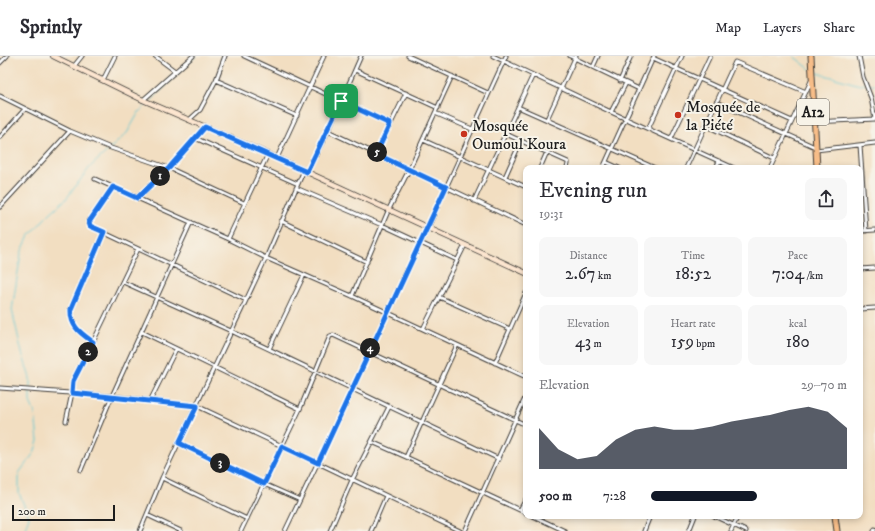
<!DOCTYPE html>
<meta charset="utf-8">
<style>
body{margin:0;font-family:"IM FELL DW Pica",serif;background:#f7f7f7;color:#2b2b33;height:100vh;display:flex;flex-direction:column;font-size:15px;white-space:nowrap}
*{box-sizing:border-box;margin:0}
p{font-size:13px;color:#7c7c81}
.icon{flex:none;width:22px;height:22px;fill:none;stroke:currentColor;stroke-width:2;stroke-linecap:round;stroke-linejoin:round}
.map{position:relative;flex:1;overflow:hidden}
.drawer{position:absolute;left:523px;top:109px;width:340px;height:354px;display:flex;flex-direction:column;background:#fff;border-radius:8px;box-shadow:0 2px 6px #0003}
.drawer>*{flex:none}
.scale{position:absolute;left:12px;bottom:10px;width:103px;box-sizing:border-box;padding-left:4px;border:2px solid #1c1c1c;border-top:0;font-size:11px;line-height:14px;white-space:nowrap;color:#1c1c1c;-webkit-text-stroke:3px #f7f3e8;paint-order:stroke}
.pin{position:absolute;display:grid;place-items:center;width:34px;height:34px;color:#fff;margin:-17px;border-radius:8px;box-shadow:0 2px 6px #0006}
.km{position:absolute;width:20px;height:20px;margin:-10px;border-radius:50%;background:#222;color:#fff;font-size:11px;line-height:20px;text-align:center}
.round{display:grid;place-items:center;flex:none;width:42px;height:42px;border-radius:8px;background:#f7f7f7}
.overview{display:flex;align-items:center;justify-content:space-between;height:68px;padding:0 16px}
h1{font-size:22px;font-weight:600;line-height:30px}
.metrics{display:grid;grid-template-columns:repeat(3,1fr);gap:6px;height:68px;padding:4px 16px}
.metrics div{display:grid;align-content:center;border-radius:8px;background:#f7f7f7;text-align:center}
.metrics b{font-size:17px;font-weight:600}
.metrics small{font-size:11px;font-weight:400}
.metrics p{font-size:11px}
.chart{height:112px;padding:8px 16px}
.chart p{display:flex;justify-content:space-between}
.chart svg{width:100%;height:72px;margin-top:4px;fill:#111827;opacity:.7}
ul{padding:0 16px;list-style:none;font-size:13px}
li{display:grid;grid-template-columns:64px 48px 1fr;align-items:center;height:30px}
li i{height:10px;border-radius:5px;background:#111827}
header{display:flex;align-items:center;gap:24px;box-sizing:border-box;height:56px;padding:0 20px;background:#fff;border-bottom:1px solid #e1e1e2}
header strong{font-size:19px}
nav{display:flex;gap:22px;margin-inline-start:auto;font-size:14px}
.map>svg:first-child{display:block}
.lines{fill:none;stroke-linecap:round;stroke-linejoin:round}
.stream{stroke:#59c6d1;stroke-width:1}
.street-casing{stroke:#3c3935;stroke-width:5}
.secondary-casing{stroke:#3c3935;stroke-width:6}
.primary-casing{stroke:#3c3935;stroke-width:7}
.street{stroke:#fff;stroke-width:3}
.secondary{stroke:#fce5cf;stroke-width:4.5}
.primary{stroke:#f7bd88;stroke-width:5}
.route-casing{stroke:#fff;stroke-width:8}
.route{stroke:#1a73e8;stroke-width:5}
.poi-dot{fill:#c8321e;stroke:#f7f3e8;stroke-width:1.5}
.labels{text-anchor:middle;stroke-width:4;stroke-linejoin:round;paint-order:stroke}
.shield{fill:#f7f3e8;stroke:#5e5c59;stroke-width:1}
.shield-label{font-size:15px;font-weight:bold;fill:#1c1c1c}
.poi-label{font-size:16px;fill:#1c1c1c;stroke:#f7f3e8;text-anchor:start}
</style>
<header>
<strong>Sprintly</strong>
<nav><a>Map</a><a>Layers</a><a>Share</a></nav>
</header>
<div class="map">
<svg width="875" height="475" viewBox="0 0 875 475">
<rect width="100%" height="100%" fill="#f7f3e8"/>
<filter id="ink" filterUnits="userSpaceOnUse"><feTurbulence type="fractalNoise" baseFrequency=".025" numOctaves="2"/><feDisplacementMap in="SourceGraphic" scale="8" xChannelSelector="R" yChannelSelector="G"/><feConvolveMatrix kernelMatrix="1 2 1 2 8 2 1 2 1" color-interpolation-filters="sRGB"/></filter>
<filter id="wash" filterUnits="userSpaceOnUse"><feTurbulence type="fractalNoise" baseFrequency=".012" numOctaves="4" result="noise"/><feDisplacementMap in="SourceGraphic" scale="16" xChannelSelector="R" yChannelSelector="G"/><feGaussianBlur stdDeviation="0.9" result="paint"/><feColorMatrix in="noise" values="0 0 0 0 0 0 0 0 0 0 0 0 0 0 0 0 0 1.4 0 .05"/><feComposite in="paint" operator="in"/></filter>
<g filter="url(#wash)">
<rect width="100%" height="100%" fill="#f2dec1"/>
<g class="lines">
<path class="stream" d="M793 0 810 13
M814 16 860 29 865 28
M868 28 875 29
M151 45 196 0
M24 475 29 461 19 437V417L34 397 38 385 35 357 30 346V322L22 297 12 254 21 197 29 180 48 159 66 143 90 111 127 77 139 56 147 48"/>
</g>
</g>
<g filter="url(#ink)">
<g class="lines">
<g class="street-casing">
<path id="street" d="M155 0 175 15
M244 0 390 68
M408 0 488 37
M493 0 611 56 734 112
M570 0 639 33
M859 0 863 21 871 42 875 63
M653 2 792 65
M0 7 7 0
M74 10 82 0
M593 11 598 0
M355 14 438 52
M103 24 115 0
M216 24 297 60
M620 25 631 0
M0 40 70 75 108 91 169 112 244 147
M143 44 193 0
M716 46 815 91
M518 51 655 112
M611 56 626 27
M435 57 472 73
M547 63 576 0
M189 64 200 54 216 24 225 0
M814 66 875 63
M705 69 774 102
M648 73 682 0
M328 75 526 169
M506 78 568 106V108L567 112
M0 81 25 53
M195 82 298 128
M671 83 710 0
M423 84 526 131
M860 89 866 175
M816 94 875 87
M376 98 406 37
M277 102 324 0
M606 106 619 112
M540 112 547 96
M603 112 654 0
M686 112 735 6 806 36
M716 112 719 105
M770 112 811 25
M307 116 328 75 361 0
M505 121 521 85
M95 123 228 183 266 202 352 240 526 321
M113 131 89 166 90 170 246 244
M296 132 382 169 457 204
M137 142 169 112 205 71
M474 145 533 19
M0 151 70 75
M281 165 367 206
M860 175 875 174
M228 183 268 98
M860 213 875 212
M123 226 231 275 499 403
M352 240 389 153 409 114 452 20
M439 241 510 273
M860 253 875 252
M423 273 465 189
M142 276 300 353
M93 286C81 277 70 271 71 253L104 176
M269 293 304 219
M495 307 526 237
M0 332 112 340 197 350 318 407 460 475
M150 345 176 293
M66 365 72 337 73 325 93 286 138 193
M372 386 406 401 526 457
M179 387 264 428 300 444
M406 401 457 289
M81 414 112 340 191 166
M162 422 247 463
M520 454 526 443
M147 459 181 475
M533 460 565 475
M714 460 746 475
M140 475 162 422 266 202 304 114
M241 475 300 353 330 280 333 279 526 369
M285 475 353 333 369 296 428 171 506 0
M330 475 352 424 389 351
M371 475 386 440
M465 475 526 340
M644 475 650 460
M689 475 695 460
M731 475 738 460
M874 475 875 473"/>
</g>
<g class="secondary-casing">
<path id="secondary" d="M53 0 143 44 268 98 526 217"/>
</g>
<g class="primary-casing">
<path id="primary" d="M811 0 817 112
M835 460 837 475"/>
</g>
<use href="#street" class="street"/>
<use href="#secondary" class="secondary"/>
<use href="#primary" class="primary"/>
</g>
</g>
<g class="lines" filter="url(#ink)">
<g class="route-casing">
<path id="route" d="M341 45 390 68 376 98 446 131 318 407 282 390 264 428 179 387 197 350 72 337 73 325 93 286C81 277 70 271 71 253L104 176 90 170 89 166 113 131 137 142 169 112 205 71 307 116Z"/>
</g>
<use href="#route" class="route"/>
</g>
<g class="poi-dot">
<circle cx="678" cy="59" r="4"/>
<circle cx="464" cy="78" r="4"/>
</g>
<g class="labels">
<rect class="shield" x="797" y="43" width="32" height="26" rx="3"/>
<g class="shield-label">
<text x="813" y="61">A12</text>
</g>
<g class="poi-label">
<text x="686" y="56">Mosquée de<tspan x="686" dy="18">la Piété</tspan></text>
<text x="472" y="75">Mosquée<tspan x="472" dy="18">Oumoul Koura</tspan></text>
</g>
</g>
</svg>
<div class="scale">200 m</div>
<div class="pin" style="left:341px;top:45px;background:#1e9e55"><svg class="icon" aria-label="arrive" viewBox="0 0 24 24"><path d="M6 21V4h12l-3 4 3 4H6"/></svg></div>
<b class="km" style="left:160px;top:120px">1</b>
<b class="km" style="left:88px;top:296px">2</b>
<b class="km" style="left:220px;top:407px">3</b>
<b class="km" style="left:370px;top:292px">4</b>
<b class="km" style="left:377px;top:96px">5</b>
<section class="drawer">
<div class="overview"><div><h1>Evening run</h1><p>19:31</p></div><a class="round"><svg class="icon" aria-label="share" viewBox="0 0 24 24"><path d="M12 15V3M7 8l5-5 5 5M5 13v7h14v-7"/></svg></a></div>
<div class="metrics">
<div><p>Distance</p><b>2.67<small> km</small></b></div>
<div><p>Time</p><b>18:52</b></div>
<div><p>Pace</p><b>7:04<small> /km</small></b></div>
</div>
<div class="metrics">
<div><p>Elevation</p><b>43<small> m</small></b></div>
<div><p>Heart rate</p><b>159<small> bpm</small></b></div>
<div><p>kcal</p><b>180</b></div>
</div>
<div class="chart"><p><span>Elevation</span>29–70 m</p>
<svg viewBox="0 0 160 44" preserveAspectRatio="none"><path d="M0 44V19L10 32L20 38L30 36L40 26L50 20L60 18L70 20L80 20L90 18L100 15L110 13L120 11L130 8L140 6L150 9L160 19V44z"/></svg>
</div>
<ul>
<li><b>500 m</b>7:28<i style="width:54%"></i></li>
</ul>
</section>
</div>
